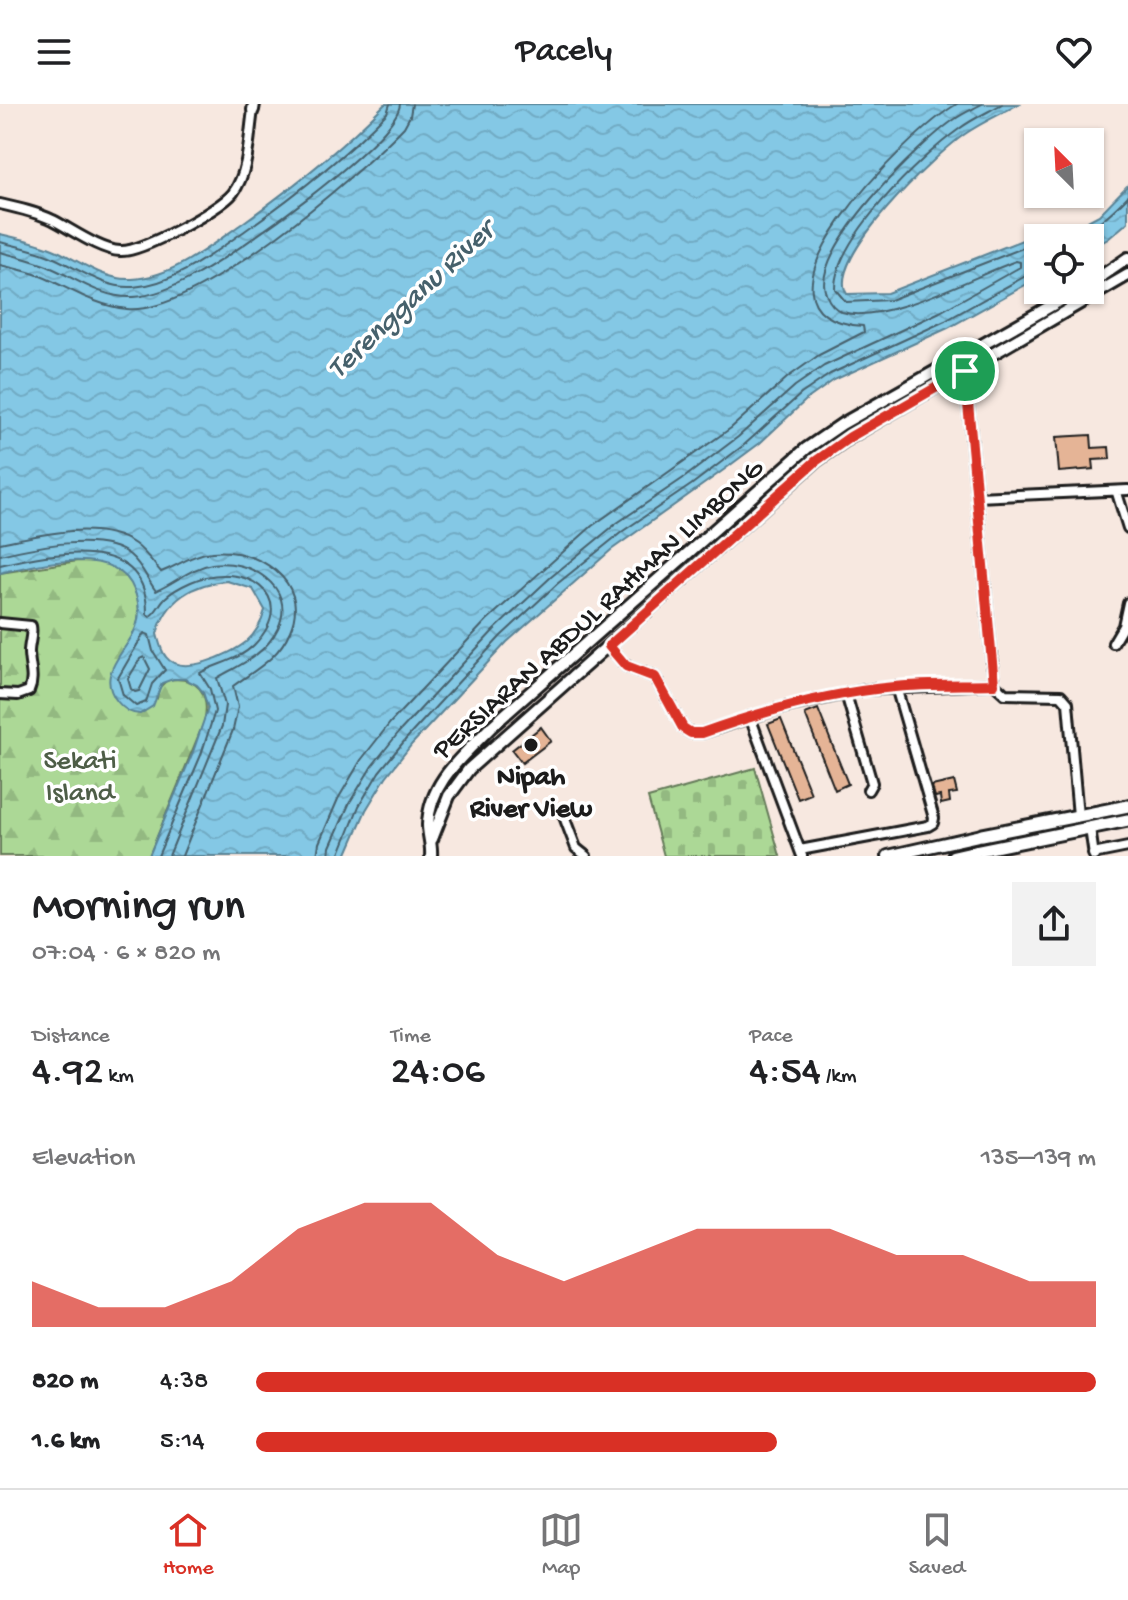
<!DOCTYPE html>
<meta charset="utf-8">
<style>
body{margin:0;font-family:"Gochi Hand",sans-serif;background:#f2f2f2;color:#202124;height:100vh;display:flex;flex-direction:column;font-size:30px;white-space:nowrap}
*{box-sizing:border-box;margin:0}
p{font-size:26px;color:#757577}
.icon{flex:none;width:44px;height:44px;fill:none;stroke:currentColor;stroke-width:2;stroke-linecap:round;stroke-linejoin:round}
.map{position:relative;height:752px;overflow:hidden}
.details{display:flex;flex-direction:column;background:#fff;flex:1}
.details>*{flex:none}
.needle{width:52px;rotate:336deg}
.buttons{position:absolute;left:1024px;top:24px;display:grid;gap:16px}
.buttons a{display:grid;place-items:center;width:80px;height:80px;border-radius:0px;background:#fff;box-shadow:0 2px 6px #0004;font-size:40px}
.pin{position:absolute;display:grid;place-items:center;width:68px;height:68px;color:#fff;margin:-34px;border:4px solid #fff;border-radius:50%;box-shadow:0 2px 8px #0007}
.round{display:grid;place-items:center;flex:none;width:84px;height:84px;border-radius:0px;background:#f2f2f2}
.summary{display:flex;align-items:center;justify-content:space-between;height:136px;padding:0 32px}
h1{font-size:44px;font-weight:600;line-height:60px}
.stats{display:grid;grid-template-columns:repeat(3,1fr);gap:12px;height:136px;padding:8px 32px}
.stats div{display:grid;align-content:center}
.stats b{font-size:40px;font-weight:600}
.stats small{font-size:22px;font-weight:400}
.stats p{font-size:22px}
.chart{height:224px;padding:16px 32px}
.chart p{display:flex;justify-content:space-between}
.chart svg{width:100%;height:144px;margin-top:8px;fill:#d93025;opacity:.7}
ul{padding:0 32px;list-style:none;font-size:26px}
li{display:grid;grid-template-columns:128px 96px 1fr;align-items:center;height:60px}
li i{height:20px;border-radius:10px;background:#d93025}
header{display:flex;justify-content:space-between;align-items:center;height:104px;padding:0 32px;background:#fff;font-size:36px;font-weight:600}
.tab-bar{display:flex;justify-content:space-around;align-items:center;height:112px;border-top:2px solid #e0e0e0;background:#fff;font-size:22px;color:#757577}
.tab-bar a{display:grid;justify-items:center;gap:4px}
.tab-bar .on{color:#d93025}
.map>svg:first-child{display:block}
.forest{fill:url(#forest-firs);stroke:#647a59;stroke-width:2}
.cemetery{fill:url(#cemetery-stones);stroke:#647a59;stroke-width:2}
.water{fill:url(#water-waves);stroke:#5a8395;stroke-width:2;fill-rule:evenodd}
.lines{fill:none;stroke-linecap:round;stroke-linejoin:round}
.shore{stroke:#46616c;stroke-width:2}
.building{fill:#e5b496;stroke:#1c1c1c;stroke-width:2}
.minor-casing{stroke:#1c1c1c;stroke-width:14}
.tertiary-casing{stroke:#1c1c1c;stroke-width:16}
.secondary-casing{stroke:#1c1c1c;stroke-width:17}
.minor{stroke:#fff;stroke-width:8}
.tertiary{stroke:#fff;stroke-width:10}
.secondary{stroke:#fff;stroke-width:11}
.route-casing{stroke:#fff;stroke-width:16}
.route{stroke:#d93025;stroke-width:10}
.poi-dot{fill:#1c1c1c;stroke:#fff;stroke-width:3}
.labels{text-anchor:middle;stroke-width:7;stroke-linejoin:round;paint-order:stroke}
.street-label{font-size:28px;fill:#1c1c1c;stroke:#fff}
.park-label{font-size:28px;fill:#4e5e47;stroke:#fff}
.poi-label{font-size:28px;font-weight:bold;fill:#1c1c1c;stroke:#fff}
.water-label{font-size:30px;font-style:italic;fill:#46616c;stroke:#fff}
</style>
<header><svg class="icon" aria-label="menu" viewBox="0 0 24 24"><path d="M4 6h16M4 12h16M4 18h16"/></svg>Pacely<svg class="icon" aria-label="heart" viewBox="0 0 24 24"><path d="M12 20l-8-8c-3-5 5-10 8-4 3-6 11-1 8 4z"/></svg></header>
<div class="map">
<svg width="1128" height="752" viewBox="0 0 1128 752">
<defs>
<pattern id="forest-firs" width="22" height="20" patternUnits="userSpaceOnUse" patternTransform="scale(2)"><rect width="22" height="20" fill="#acd896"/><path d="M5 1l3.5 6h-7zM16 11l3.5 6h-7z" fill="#93b981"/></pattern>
<pattern id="cemetery-stones" width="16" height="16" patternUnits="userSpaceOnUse" patternTransform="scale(2)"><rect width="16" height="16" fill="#acd896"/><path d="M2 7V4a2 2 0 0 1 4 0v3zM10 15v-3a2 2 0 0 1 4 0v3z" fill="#93b981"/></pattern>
<pattern id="water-waves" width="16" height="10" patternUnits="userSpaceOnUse" patternTransform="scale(2)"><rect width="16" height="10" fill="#84c8e5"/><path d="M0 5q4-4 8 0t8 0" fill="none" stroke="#71abc4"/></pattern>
</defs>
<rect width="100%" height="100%" fill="#f7e8e0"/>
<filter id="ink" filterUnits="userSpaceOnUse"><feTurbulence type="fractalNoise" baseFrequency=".0125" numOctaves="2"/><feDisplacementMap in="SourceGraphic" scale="16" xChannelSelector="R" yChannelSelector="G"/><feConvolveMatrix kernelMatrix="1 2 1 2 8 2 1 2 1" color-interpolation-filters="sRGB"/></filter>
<g filter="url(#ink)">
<path class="forest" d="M78 457C88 457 101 457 110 460 135 470 144 502 136 525 131 537 123 548 116 558L157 594 159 584 167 576C197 571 211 589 204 618L149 752H0V469Z"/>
<path class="cemetery" d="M755 664 780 752H664L648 694Z"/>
<path class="water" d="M385 0H1019C1001 10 982 18 965 30 936 50 824 156 847 190L887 189 1035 131 1084 119 1099 111 1128 81V118L1108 135 1090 145V134H1038V174L948 224 834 276 806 296 760 339 725 365 611 446 507 538 412 640 386 673 366 706 346 752H149L193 648 208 604 203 588 197 581 185 575H173L162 579 153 602 140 610C123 610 106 589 110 571 115 551 134 537 138 516 140 505 139 497 134 486 116 440 38 460 0 469V130C18 134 36 138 53 145 77 155 104 177 132 175 172 173 209 143 240 121 292 84 340 46 385 0ZM227 477 253 485 265 506C262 518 255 530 246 538 230 551 181 573 166 553 161 547 159 537 157 530 166 496 193 479 227 477Z"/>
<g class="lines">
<path class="shore" d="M1002 0C988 8 972 15 959 25 920 53 834 136 835 185L846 198 890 196 1038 138
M1055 134C1093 125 1101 120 1128 92
M0 138C16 142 32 145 47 151 74 161 102 185 133 183 175 180 213 149 246 126 297 90 344 53 387 9L390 0
M0 148C16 152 32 156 47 162 74 173 102 195 133 193 154 192 178 181 196 171 232 152 398 36 400 0
M0 161C18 165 36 169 52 177 77 189 99 202 127 205 195 212 357 72 404 23L410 12 412 0
M0 439C41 431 98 415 135 440 145 447 153 459 161 468 177 462 193 450 212 448 256 443 312 477 290 527 278 555 256 565 233 582L238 603 233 626 182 752
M0 451C34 443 101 428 130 451 142 461 147 475 156 487 175 479 190 464 212 460 247 454 298 482 278 524 265 551 242 560 217 574L225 601 222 622 169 752
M0 461C52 449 148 428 147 510L150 512C157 508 159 500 165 494 172 487 182 482 191 478 241 455 303 491 254 541 238 557 217 559 200 569L210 585 215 607 201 651 158 752
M144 529 149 531 153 547 165 566 152 580 146 598 136 602 123 591 118 574Z
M144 553 150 565 139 587 135 588 131 585 128 575 140 555Z
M317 752 319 739 338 695 361 656 390 619 487 516 592 422 731 324 788 273 819 251 864 228 863 222C722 211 911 26 957 0
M329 752 330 743 350 698 372 662 399 628 494 526 551 473 617 419 685 373 738 333 795 282 824 262 940 208 1020 163V158L1016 157C974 172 884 221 842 208 835 205 829 198 826 190 808 147 921 38 955 15 963 9 973 5 982 0
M339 752 359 702 379 668 406 635 501 532 557 480 623 427 691 381 744 341 801 290 830 270 945 217 1031 169 1038 168"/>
</g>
<path class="building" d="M1091 331 1092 344 1109 343 1110 355 1093 356 1094 365 1059 368 1056 333Z
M818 605 848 680 835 686 805 610Z
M781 615 811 690 798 695 768 620Z
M541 623 551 637 522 659 512 646Z
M954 677 957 689 949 690 950 698 941 700 940 692 935 693 932 682Z"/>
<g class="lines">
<g class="minor-casing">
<path id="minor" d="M0 100C18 104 36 108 53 116 71 125 100 146 120 147 140 149 220 106 233 89 249 68 249 31 253 6
M958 255 965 267 994 580 1005 590 1061 591 1068 599 1078 712
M1117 389 1128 424
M977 393 1128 386
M0 519 31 522C33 531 29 539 29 548 29 562 35 573 29 587L18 591 0 590
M1113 539 1123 522 1128 499
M609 542 626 562 655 573 683 624 691 629H702L778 605 864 586 994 580
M846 590 872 679 868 686
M750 613 802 752
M563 710 576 744 586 752
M1090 724 1094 752
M800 746 928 722 933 719 934 714 896 583
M1093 750 1128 743"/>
</g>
<g class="tertiary-casing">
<path id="tertiary" d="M253 6 254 0
M1090 180 1128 154
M432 735 449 692 469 665 816 357 850 333 1128 171
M431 752C432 741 428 731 428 721 429 678 463 652 491 623L807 344 842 320 1079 186
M888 752 982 731
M953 752 975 747"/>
</g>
<g class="secondary-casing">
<path id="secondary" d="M982 731 1128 702
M975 747 1128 716"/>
</g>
<use href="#minor" class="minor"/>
<use href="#tertiary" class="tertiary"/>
<use href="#secondary" class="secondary"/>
</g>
</g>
<g class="lines" filter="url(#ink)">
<g class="route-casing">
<path id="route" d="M965 267 994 580C961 581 927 580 894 583 829 589 763 607 702 629H691L683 624 655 573 626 562 609 542 816 357 850 333Z"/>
</g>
<use href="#route" class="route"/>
</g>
<circle class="poi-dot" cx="531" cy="641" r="8"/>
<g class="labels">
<g class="street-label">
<text transform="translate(596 503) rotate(-42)" y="10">PERSIARAN ABDUL RAHMAN LIMBONG</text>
</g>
<g class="park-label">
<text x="80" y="664">Sekati<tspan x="80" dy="32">Island</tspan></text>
</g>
<g class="poi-label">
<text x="531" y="680">Nipah<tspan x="531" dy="32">River View</tspan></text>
</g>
<g class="water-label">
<text transform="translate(409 194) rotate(-43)" y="10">Terengganu River</text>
</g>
</g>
</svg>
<div class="buttons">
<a><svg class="needle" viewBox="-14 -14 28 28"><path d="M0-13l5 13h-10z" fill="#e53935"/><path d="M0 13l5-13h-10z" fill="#757577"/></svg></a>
<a><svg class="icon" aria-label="locate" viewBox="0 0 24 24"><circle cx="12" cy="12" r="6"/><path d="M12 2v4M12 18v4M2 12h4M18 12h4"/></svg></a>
</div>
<div class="pin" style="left:965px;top:267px;background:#1e9e55"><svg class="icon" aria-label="arrive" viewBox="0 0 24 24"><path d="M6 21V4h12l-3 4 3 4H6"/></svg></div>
</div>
<section class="details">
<div class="summary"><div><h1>Morning run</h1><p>07:04 · 6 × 820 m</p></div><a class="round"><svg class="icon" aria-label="share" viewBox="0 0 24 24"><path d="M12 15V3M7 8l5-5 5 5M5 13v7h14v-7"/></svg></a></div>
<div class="stats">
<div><p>Distance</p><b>4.92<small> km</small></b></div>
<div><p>Time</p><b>24:06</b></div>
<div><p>Pace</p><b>4:54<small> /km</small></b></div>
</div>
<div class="chart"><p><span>Elevation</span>135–139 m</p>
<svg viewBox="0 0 160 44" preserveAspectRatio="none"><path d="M0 44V30L10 38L20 38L30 30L40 14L50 6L60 6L70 22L80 30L90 22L100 14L110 14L120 14L130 22L140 22L150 30L160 30V44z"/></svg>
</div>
<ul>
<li><b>820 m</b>4:38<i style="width:100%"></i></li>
<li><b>1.6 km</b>5:14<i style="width:62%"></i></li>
</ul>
</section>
<nav class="tab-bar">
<a class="on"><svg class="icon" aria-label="home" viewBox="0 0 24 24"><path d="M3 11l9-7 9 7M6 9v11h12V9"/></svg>Home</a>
<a><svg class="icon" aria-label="map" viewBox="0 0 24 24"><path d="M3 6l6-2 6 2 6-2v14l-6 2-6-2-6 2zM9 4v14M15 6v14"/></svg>Map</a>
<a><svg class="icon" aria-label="saved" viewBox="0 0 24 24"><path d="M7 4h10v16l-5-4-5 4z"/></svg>Saved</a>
</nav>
